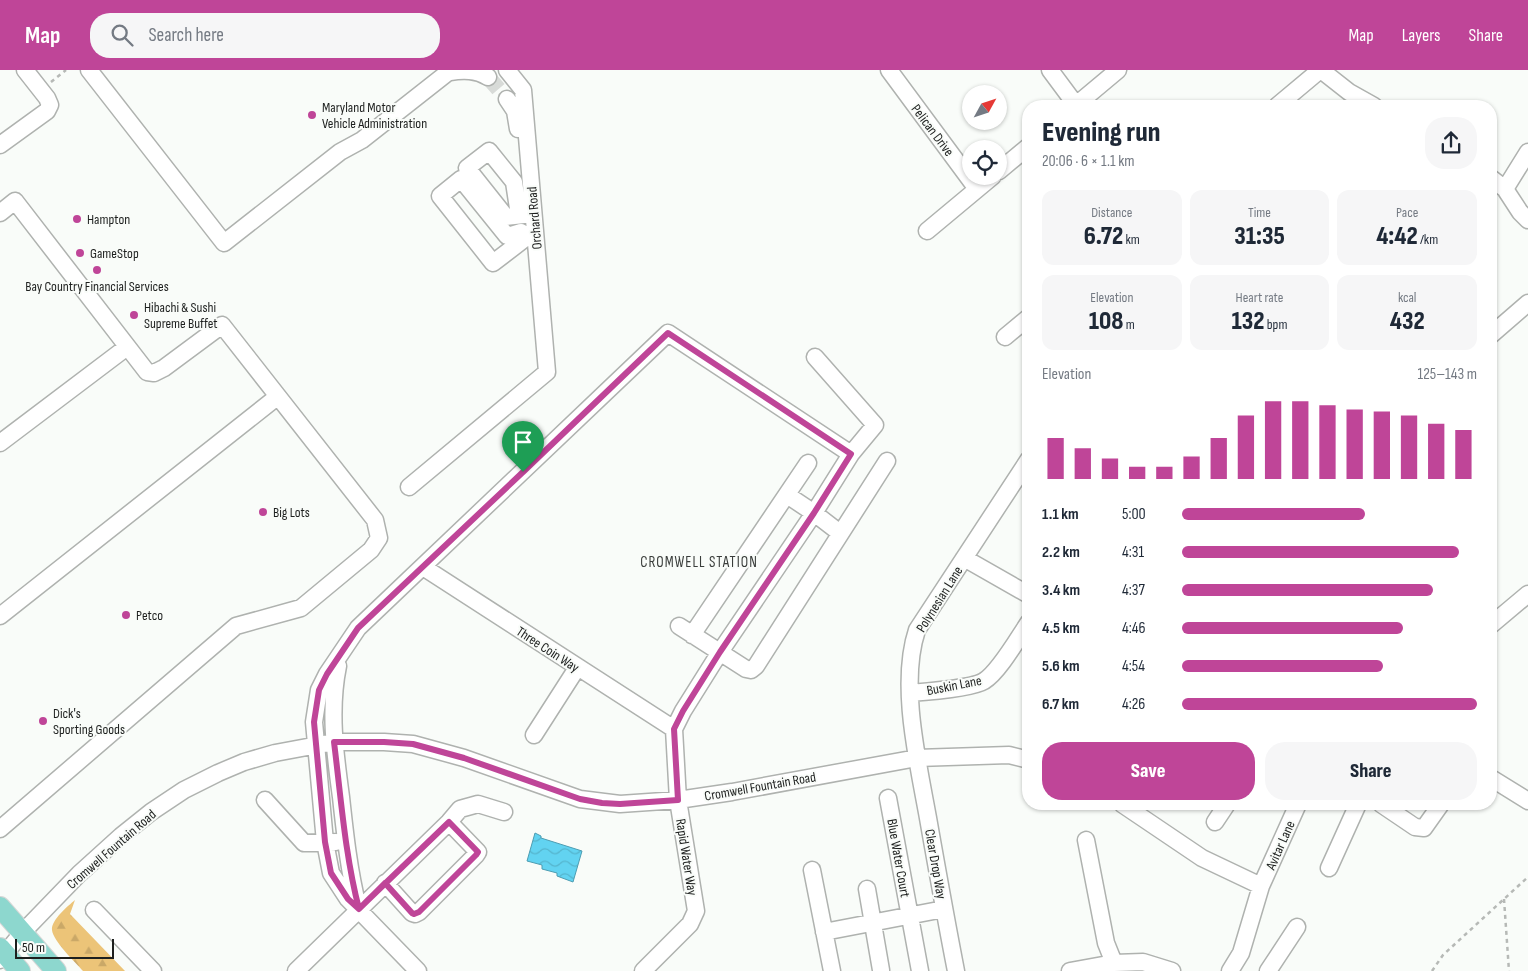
<!DOCTYPE html>
<meta charset="utf-8">
<style>
body{margin:0;font-family:"Sofia Sans Condensed",sans-serif;background:#f6f6f7;color:#1f2937;height:100vh;display:flex;flex-direction:column;font-size:19px;white-space:nowrap}
*{box-sizing:border-box;margin:0}
p{font-size:16px;color:#747a83}
.icon{flex:none;width:28px;height:28px;fill:none;stroke:currentColor;stroke-width:2;stroke-linecap:round;stroke-linejoin:round}
.map{position:relative;flex:1;overflow:hidden}
.panel{position:absolute;left:1022px;top:30px;width:475px;height:710px;display:flex;flex-direction:column;background:#fff;border-radius:20px;box-shadow:0 1px 4px #0004}
.panel>*{flex:none}
.needle{width:32px;rotate:50deg}
.fabs{position:absolute;left:962px;top:15px;display:grid;gap:10px}
.fabs a{display:grid;place-items:center;width:45px;height:45px;border-radius:50%;background:#fff;box-shadow:0 1px 4px #0004;font-size:25px}
.scale{position:absolute;left:15px;bottom:12px;width:99px;box-sizing:border-box;padding-left:5px;border:2px solid #1d1f1e;border-top:0;font-size:14px;line-height:18px;white-space:nowrap;color:#1d1f1e;-webkit-text-stroke:4px #f9fcf9;paint-order:stroke}
.pin{position:absolute;display:grid;place-items:center;width:42px;height:42px;color:#fff;margin:-51px -21px;border-radius:50% 50% 50% 0;rotate:-45deg;box-shadow:0 0 5px #0007}
.pin .icon{rotate:45deg}
.round{display:grid;place-items:center;flex:none;width:52px;height:52px;border-radius:20px;background:#f6f6f7}
.overview{display:flex;align-items:center;justify-content:space-between;height:85px;padding:0 20px}
h1{font-size:28px;font-weight:800;line-height:38px}
.metrics{display:grid;grid-template-columns:repeat(3,1fr);gap:8px;height:85px;padding:5px 20px}
.metrics div{display:grid;align-content:center;border-radius:12px;background:#f6f6f7;text-align:center}
.metrics b{font-size:25px;font-weight:800}
.metrics small{font-size:14px;font-weight:400}
.metrics p{font-size:14px}
.chart{height:140px;padding:10px 20px}
.chart p{display:flex;justify-content:space-between}
.chart svg{width:100%;height:90px;margin-top:5px;stroke:#bf4598;stroke-width:6}
.primary-button{display:flex;gap:10px;margin-top:auto;padding:10px 20px}
.primary-button a{flex:1;height:58px;border-radius:20px;background:#bf4598;color:#fff;font-size:20px;font-weight:800;line-height:58px;text-align:center}
.primary-button a+a{background:#f6f6f7;color:#1f2937}
ul{padding:0 20px;list-style:none;font-size:16px}
li{display:grid;grid-template-columns:80px 60px 1fr;align-items:center;height:38px}
li i{height:12px;border-radius:6px;background:#bf4598}
header{display:flex;align-items:center;gap:30px;box-sizing:border-box;height:70px;padding:0 25px;background:#bf4598;color:#fff}
header strong{font-size:24px}
nav{display:flex;gap:28px;margin-inline-start:auto;font-size:18px}
.search{width:350px;height:45px;background:#f6f6f7;display:flex;align-items:center;gap:12px;box-sizing:border-box;padding:0 18px;border-radius:20px;color:#747a83;font-size:19px}
.map>svg:first-child{display:block}
.forest{fill:url(#forest-firs)}
.water{fill:url(#water-waves);stroke:#4d9db2}
.lines{fill:none;stroke-linecap:round;stroke-linejoin:round}
.minor-tunnel{stroke:#d8dbd8;stroke-width:16;stroke-dasharray:16 8;stroke-linecap:butt}
.minor-casing{stroke:#afb2af;stroke-width:19}
.major-casing{stroke:#d6d7d6;stroke-width:22}
.path{stroke:#b6b9b6;stroke-width:2.5;stroke-dasharray:4 4;stroke-linecap:butt}
.minor{stroke:#fff;stroke-width:16}
.major{stroke:#8dd7ce;stroke-width:20}
.route-casing{stroke:#fff;stroke-width:10}
.route{stroke:#bf4598;stroke-width:6}
.poi-dot{fill:#bf4598;stroke:#f9fcf9;stroke-width:2}
.labels{text-anchor:middle;stroke-width:4;stroke-linejoin:round;paint-order:stroke}
.poi-label{font-size:14px;fill:#1d1f1e;stroke:#f9fcf9;text-anchor:start}
.street-label{font-size:14px;fill:#1d1f1e;stroke:#f9fcf9}
.neighbourhood-label{font-size:15px;letter-spacing:1px;fill:#3a3d3b;stroke:#f9fcf9}
</style>
<header>
<strong>Map</strong>
<div class="search"><svg class="icon" aria-label="search" viewBox="0 0 24 24"><circle cx="10" cy="10" r="6"/><path d="M15 15l6 6"/></svg>Search here</div>
<nav><a>Map</a><a>Layers</a><a>Share</a></nav>
</header>
<div class="map">
<svg width="1528" height="901" viewBox="0 0 1528 901">
<defs>
<pattern id="forest-firs" width="22" height="20" patternUnits="userSpaceOnUse" patternTransform="scale(1.25)"><rect width="22" height="20" fill="#ecc478"/><path d="M5 1l3.5 6h-7zM16 11l3.5 6h-7z" fill="#caa867"/></pattern>
<pattern id="water-waves" width="16" height="10" patternUnits="userSpaceOnUse" patternTransform="scale(1.25)"><rect width="16" height="10" fill="#62d3f1"/><path d="M0 5q4-4 8 0t8 0" fill="none" stroke="#55b5ce"/></pattern>
</defs>
<rect width="100%" height="100%" fill="#f9fcf9"/>
<path class="forest" d="M75 830 70 844 125 901H83C75 892 53 871 52 860 51 850 68 836 75 830Z"/>
<path class="water" d="M535 763 541 766V768L582 781 573 812 557 806V803L542 799V795L527 791Z"/>
<g class="lines">
<path class="minor-tunnel" d="M488 7 507 29"/>
<g class="minor-casing">
<path id="minor" d="M89 0 224 173 340 82 362 70 451 0
M889 0 977 119
M1050 0 1076 35
M1321 0 1349 22 1374 36
M450 2C464 0 476 0 488 7
M507 29 515 41 518 59
M1075 36 1118 0
M1277 36 1320 0
M0 75 47 41 50 35 47 28 25 0
M999 101 1029 76
M1491 108 1505 119 1520 142 1528 150
M1505 119 1528 82
M0 143 15 131 147 302 154 303 164 298 222 255 375 450 379 468 371 480 301 538 236 556 0 759
M519 145 514 112 489 81 467 98 506 147 533 144
M927 161 993 106
M526 165 523 170 493 193 440 126 461 109 507 166 521 162 526 165 535 163
M1491 265 1528 233
M1005 267 1029 247
M0 373 127 277
M409 417 547 302 523 20 507 0
M787 425 814 443 840 463
M964 488 1029 525
M423 497 674 659
M0 546 277 327
M1491 555 1528 524
M679 556 746 599 751 600 756 596 887 391
M692 565 808 393
M338 596C329 640 335 683 341 727 345 764 349 801 358 837
M910 623C924 622 973 618 984 611 999 602 1018 568 1029 552
M534 665 577 598
M1491 708 1528 731
M888 728 920 901
M265 730 304 773 336 772
M1122 734 1202 788 1261 816
M1381 734 1415 757 1424 758 1441 734
M1215 752 1227 734
M1086 770 1106 873 1114 893
M1329 798 1358 734
M812 800 832 901
M385 813 412 843 415 844 419 842 476 785 478 782 449 752
M867 819 881 900
M94 840 153 901
M824 862 944 839
M0 890 22 863 79 804 121 766 151 742 184 720 218 703 244 692 275 683 334 672H384L413 674 464 688 580 729 620 734 678 730 732 722 917 688 1009 685 1029 690
M296 901 449 752 460 739 478 734 504 742
M418 901 348 829 331 803 325 772 314 652 319 620 327 604 358 558 668 263 851 384
M643 901 690 854 696 841 678 730 674 659 683 641 720 582 814 443 851 384 875 355 815 287
M956 901C946 850 937 799 928 748 918 692 899 614 917 560L1029 389
M1070 901 1114 893 1143 892 1172 901
M1230 901 1241 883 1261 816 1298 734
M1268 901 1297 857"/>
</g>
<g class="major-casing">
<path id="major" d="M0 837 56 901
M0 878 20 901"/>
</g>
<path class="path" d="M51 12 66 0
M1504 829 1509 901
M1432 901 1443 885 1528 807"/>
<use href="#minor" class="minor"/>
<use href="#major" class="major"/>
</g>
<g class="lines">
<g class="route-casing">
<path id="route" d="M523 402 358 558 327 604 319 620 314 652 325 772 331 803 348 829 359 839 385 813 412 843 414 844 419 842 476 785 478 782 449 752 368 830 359 839C345 785 341 728 334 672H384L413 674 464 688 580 729 602 733 620 734 678 730 674 659 683 641 720 582 814 443 851 384 668 263 523 402"/>
</g>
<use href="#route" class="route"/>
</g>
<g class="poi-dot">
<circle cx="312" cy="45" r="5"/>
<circle cx="77" cy="149" r="5"/>
<circle cx="80" cy="183" r="5"/>
<circle cx="97" cy="200" r="5"/>
<circle cx="134" cy="245" r="5"/>
<circle cx="263" cy="442" r="5"/>
<circle cx="126" cy="545" r="5"/>
<circle cx="43" cy="651" r="5"/>
</g>
<g class="labels">
<g class="poi-label">
<text x="322" y="42">Maryland Motor<tspan x="322" dy="16">Vehicle Administration</tspan></text>
<text x="87" y="154">Hampton</text>
<text x="90" y="188">GameStop</text>
<text x="97" y="221" text-anchor="middle">Bay Country Financial Services</text>
<text x="144" y="242">Hibachi &amp; Sushi<tspan x="144" dy="16">Supreme Buffet</tspan></text>
<text x="273" y="447">Big Lots</text>
<text x="136" y="550">Petco</text>
<text x="53" y="648">Dick's<tspan x="53" dy="16">Sporting Goods</tspan></text>
</g>
<g class="street-label">
<text transform="translate(933 60) rotate(53)" y="5">Pelican Drive</text>
<text transform="translate(534 148) rotate(-95)" y="5">Orchard Road</text>
<text transform="translate(939 529) rotate(-58)" y="5">Polynesian Lane</text>
<text transform="translate(548 579) rotate(33)" y="5">Three Coin Way</text>
<text transform="translate(954 615) rotate(-11)" y="5">Buskin Lane</text>
<text transform="translate(760 716) rotate(-10)" y="5">Cromwell Fountain Road</text>
<text transform="translate(1280 775) rotate(-66)" y="5">Avitar Lane</text>
<text transform="translate(111 779) rotate(-41)" y="5">Cromwell Fountain Road</text>
<text transform="translate(687 787) rotate(81)" y="5">Rapid Water Way</text>
<text transform="translate(899 788) rotate(80)" y="5">Blue Water Court</text>
<text transform="translate(936 794) rotate(80)" y="5">Clear Drop Way</text>
</g>
<g class="neighbourhood-label">
<text x="699" y="497">CROMWELL STATION</text>
</g>
</g>
</svg>
<div class="fabs">
<a><svg class="needle" viewBox="-14 -14 28 28"><path d="M0-13l5 13h-10z" fill="#e53935"/><path d="M0 13l5-13h-10z" fill="#747a83"/></svg></a>
<a><svg class="icon" aria-label="locate" viewBox="0 0 24 24"><circle cx="12" cy="12" r="6"/><path d="M12 2v4M12 18v4M2 12h4M18 12h4"/></svg></a>
</div>
<div class="scale">50 m</div>
<div class="pin" style="left:523px;top:402px;background:#1e9e55"><svg class="icon" aria-label="arrive" viewBox="0 0 24 24"><path d="M6 21V4h12l-3 4 3 4H6"/></svg></div>
<section class="panel">
<div class="overview"><div><h1>Evening run</h1><p>20:06 · 6 × 1.1 km</p></div><a class="round"><svg class="icon" aria-label="share" viewBox="0 0 24 24"><path d="M12 15V3M7 8l5-5 5 5M5 13v7h14v-7"/></svg></a></div>
<div class="metrics">
<div><p>Distance</p><b>6.72<small> km</small></b></div>
<div><p>Time</p><b>31:35</b></div>
<div><p>Pace</p><b>4:42<small> /km</small></b></div>
</div>
<div class="metrics">
<div><p>Elevation</p><b>108<small> m</small></b></div>
<div><p>Heart rate</p><b>132<small> bpm</small></b></div>
<div><p>kcal</p><b>432</b></div>
</div>
<div class="chart"><p><span>Elevation</span>125–143 m</p>
<svg viewBox="0 0 160 44" preserveAspectRatio="none"><path d="M5 44V24M15 44V29M25 44V34M35 44V38M45 44V38M55 44V33M65 44V24M75 44V13M85 44V6M95 44V6M105 44V8M115 44V10M125 44V11M135 44V13M145 44V17M155 44V20"/></svg>
</div>
<ul>
<li><b>1.1 km</b>5:00<i style="width:62%"></i></li>
<li><b>2.2 km</b>4:31<i style="width:94%"></i></li>
<li><b>3.4 km</b>4:37<i style="width:85%"></i></li>
<li><b>4.5 km</b>4:46<i style="width:75%"></i></li>
<li><b>5.6 km</b>4:54<i style="width:68%"></i></li>
<li><b>6.7 km</b>4:26<i style="width:100%"></i></li>
</ul>
<div class="primary-button"><a>Save</a><a>Share</a></div>
</section>
</div>
